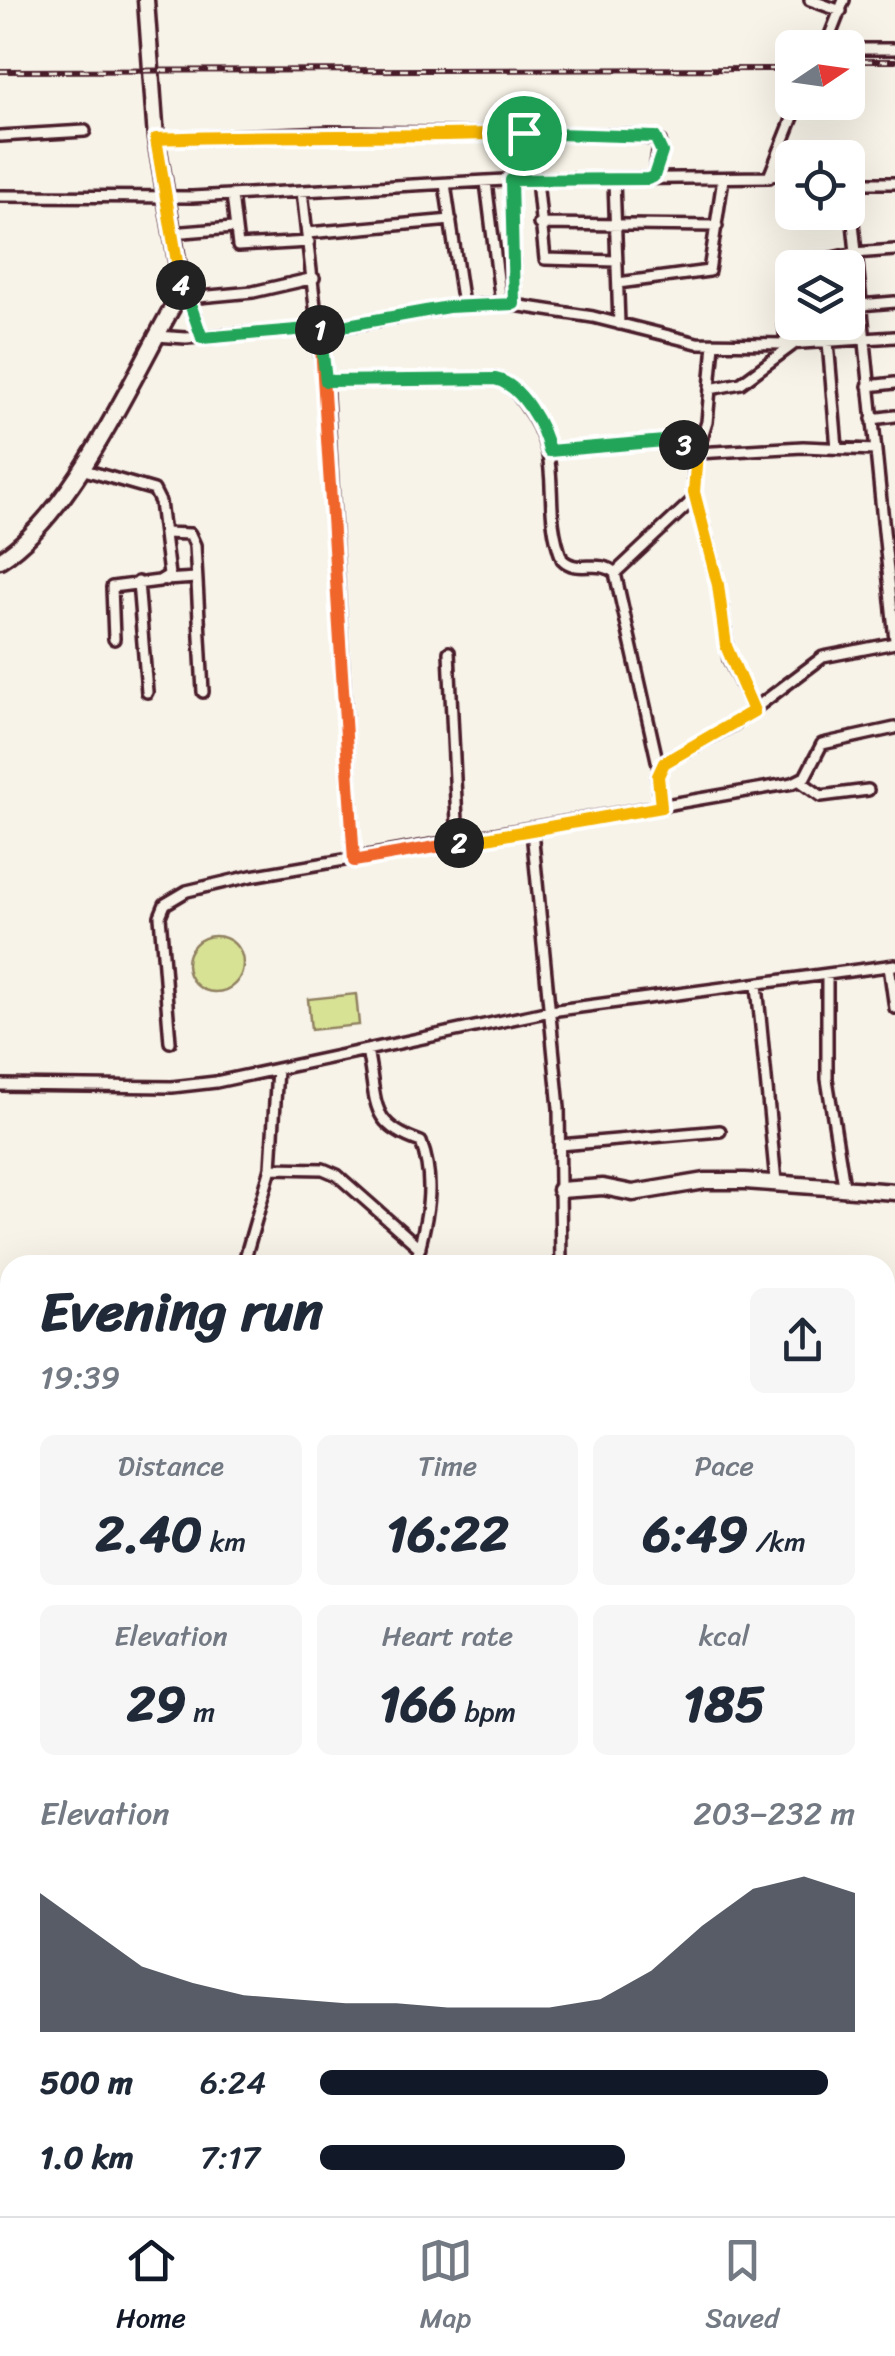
<!DOCTYPE html>
<meta charset="utf-8">
<style>
body{margin:0;font-family:Sriracha,sans-serif;background:#f6f6f7;color:#1f2937;height:100vh;display:flex;flex-direction:column;font-size:38px;white-space:nowrap}
*{box-sizing:border-box;margin:0}
p{font-size:32px;color:#747a83}
.icon{flex:none;width:55px;height:55px;fill:none;stroke:currentColor;stroke-width:2;stroke-linecap:round;stroke-linejoin:round}
.map{position:relative;flex:1;overflow:hidden}
.drawer{position:absolute;left:0px;top:1255px;width:895px;height:962px;display:flex;flex-direction:column;background:#fff;border-radius:30px 30px 0 0;box-shadow:0 10px 40px #0002}
.drawer>*{flex:none}
.needle{width:65px;rotate:77deg}
.buttons{position:absolute;left:775px;top:30px;display:grid;gap:20px}
.buttons a{display:grid;place-items:center;width:90px;height:90px;border-radius:15px;background:#fff;box-shadow:0 10px 40px #0002;font-size:50px}
.pin{position:absolute;display:grid;place-items:center;width:85px;height:85px;color:#fff;margin:-42px;border:5px solid #fff;border-radius:50%;box-shadow:0 2px 10px #0007}
.km{position:absolute;width:50px;height:50px;margin:-25px;border-radius:50%;background:#222;color:#fff;font-size:28px;line-height:50px;text-align:center}
.round{display:grid;place-items:center;flex:none;width:105px;height:105px;border-radius:15px;background:#f6f6f7}
.summary{display:flex;align-items:center;justify-content:space-between;height:170px;padding:0 40px}
h1{font-size:55px;font-weight:700;line-height:75px}
.figures{display:grid;grid-template-columns:repeat(3,1fr);gap:15px;height:170px;padding:10px 40px}
.figures div{display:grid;align-content:center;border-radius:15px;background:#f6f6f7;text-align:center}
.figures b{font-size:50px;font-weight:700}
.figures small{font-size:28px;font-weight:400}
.figures p{font-size:28px}
.chart{height:280px;padding:20px 40px}
.chart p{display:flex;justify-content:space-between}
.chart svg{width:100%;height:180px;margin-top:10px;fill:#111827;opacity:.7}
ul{padding:0 40px;list-style:none;font-size:32px}
li{display:grid;grid-template-columns:160px 120px 1fr;align-items:center;height:75px}
li i{height:25px;border-radius:12px;background:#111827}
.dock{display:flex;justify-content:space-around;align-items:center;height:140px;border-top:2px solid #e0e1e3;background:#fff;font-size:28px;color:#747a83}
.dock a{display:grid;justify-items:center;gap:5px}
.dock .current{color:#111827}
.map>svg:first-child{display:block}
.green{fill:#d7e295;stroke:#908060;stroke-width:2.5}
.lines{fill:none;stroke-linecap:round;stroke-linejoin:round}
.street-casing{stroke:#4a1f2b;stroke-width:16}
.secondary-casing{stroke:#4a1f2b;stroke-width:21}
.primary-casing{stroke:#4a1f2b;stroke-width:22}
.street{stroke:#f7f3e8;stroke-width:9}
.secondary{stroke:#f7f3e8;stroke-width:14}
.primary{stroke:#f7f3e8;stroke-width:15}
.rail-casing{stroke:#4a1f2b;stroke-width:6}
.rail{stroke:#f7f3e8;stroke-width:2.5;stroke-dasharray:8;stroke-linecap:butt}
.split-1-casing{stroke:#fff;stroke-width:20}
.split-2-casing{stroke:#fff;stroke-width:20}
.split-3-casing{stroke:#fff;stroke-width:20}
.split-4-casing{stroke:#fff;stroke-width:20}
.split-5-casing{stroke:#fff;stroke-width:20}
.split-1{stroke:#22a559;stroke-width:12}
.split-2{stroke:#f0652b;stroke-width:12}
.split-3{stroke:#f5b400;stroke-width:12}
.split-4{stroke:#22a559;stroke-width:12}
.split-5{stroke:#f5b400;stroke-width:12}
</style>
<div class="map">
<svg width="895" height="2216" viewBox="0 0 895 2216">
<rect width="100%" height="100%" fill="#f7f3e8"/>
<filter id="ink" filterUnits="userSpaceOnUse"><feTurbulence type="fractalNoise" baseFrequency=".01" numOctaves="2"/><feDisplacementMap in="SourceGraphic" scale="20" xChannelSelector="R" yChannelSelector="G"/><feConvolveMatrix kernelMatrix="1 2 1 2 8 2 1 2 1" color-interpolation-filters="sRGB"/></filter>
<g filter="url(#ink)">
<path class="green" d="M187 964a28 28 0 1 1 56 0a28 28 0 1 1-56 0Z
M356 994 359 1025 311 1030 308 999Z
M0 1914 10 1915V1974L0 1973Z"/>
<g class="lines">
<g class="street-casing">
<path id="street" d="M810 0 841 11
M825 48 844 0
M848 49H895
M0 136 85 131
M156 139 329 132 631 135 660 141 654 176
M772 174 792 178
M511 180 514 304
M537 180 545 259 617 261
M614 180 619 324
M486 182 501 303
M848 183H895
M849 183 895 640
M445 184 463 305
M302 191 323 377 337 381 495 379C510 381 515 391 524 403 568 462 539 499 562 559 577 575 599 558 615 573L659 769
M232 195 238 246 309 242
M0 196 192 197 505 180 769 177 799 102
M539 224 717 226
M171 233 233 228
M308 233 451 220
M618 283 709 271 723 179
M188 298 202 337
M177 299 253 292 314 278
M848 306 895 302
M156 336 186 338 343 327 448 307 501 303 593 317 697 343 786 344 895 337
M828 342 837 448
M714 344 707 422 694 462V491L718 585 729 659 754 711
M786 344 781 276 785 269 854 253 895 250
M326 381 354 861
M868 386 895 383
M710 389 741 383 794 344
M872 419 895 416
M549 451 663 441 697 453 803 447 875 450
M81 469 154 490 160 502 169 575 159 581 112 587 114 639
M164 533 190 534 195 545 203 692
M615 573 695 498
M165 580 196 578
M138 582 147 692
M449 652 458 843
M800 781 821 796 868 790
M661 807 657 776 664 763 733 725 823 657 895 643
M532 831 559 1108 561 1265
M889 966 895 1008
M827 975V1079L844 1186
M757 985 776 1182
M170 1042 160 916 165 904 187 891 251 876 793 783 805 777 822 744 895 728
M367 1050C378 1101 367 1124 421 1142 437 1185 426 1223 415 1265
M277 1069 271 1168 323 1169 337 1175 420 1248
M0 1085 172 1087 216 1082 550 1011 895 965
M560 1145 720 1131
M243 1265 271 1168
M885 1736 895 1738
M885 1867 895 1862
M885 1923 895 1916
M0 2005 10 2006
M0 2098V2074
M0 2101 3 2196
M668 2208 671 2216
M723 2208V2216
M870 2208 872 2216
M262 2216 263 2208
M447 2216V2208"/>
</g>
<g class="secondary-casing">
<path id="secondary" d="M0 560C75 512 132 377 177 299L181 283 156 139 146 0
M560 1190 603 1187 633 1193 705 1181H745L895 1192
M0 1324 10 1325
M885 1510 895 1509
M885 2018 895 2011
M641 2216 657 2208"/>
</g>
<g class="primary-casing">
<path id="primary" d="M0 1682 10 1686
M885 1692 895 1688
M328 2216 330 2208"/>
</g>
<use href="#street" class="street"/>
<use href="#secondary" class="secondary"/>
<use href="#primary" class="primary"/>
<g class="rail-casing">
<path id="rail" d="M848 61H895
M0 71 792 69"/>
</g>
<use href="#rail" class="rail"/>
</g>
</g>
<g class="lines" filter="url(#ink)">
<g class="split-1-casing">
<path id="split-1" d="M320 330 448 307 514 304 511 180 648 179 654 176 662 152 655 137 524 133"/>
</g>
<g class="split-2-casing">
<path id="split-2" d="M320 330 354 861 459 843"/>
</g>
<g class="split-3-casing">
<path id="split-3" d="M459 843 661 807 658 776 664 763 754 711 726 646 718 585 694 492 697 452 684 445"/>
</g>
<g class="split-4-casing">
<path id="split-4" d="M181 285 178 299 188 298 202 338 320 328 326 381 495 379C521 384 544 426 549 451L664 441 684 445"/>
</g>
<g class="split-5-casing">
<path id="split-5" d="M181 285 156 139C279 134 401 138 524 133"/>
</g>
<use href="#split-1" class="split-1"/>
<use href="#split-2" class="split-2"/>
<use href="#split-3" class="split-3"/>
<use href="#split-4" class="split-4"/>
<use href="#split-5" class="split-5"/>
</g>
</svg>
<div class="buttons">
<a><svg class="needle" viewBox="-14 -14 28 28"><path d="M0-13l5 13h-10z" fill="#e53935"/><path d="M0 13l5-13h-10z" fill="#747a83"/></svg></a>
<a><svg class="icon" aria-label="locate" viewBox="0 0 24 24"><circle cx="12" cy="12" r="6"/><path d="M12 2v4M12 18v4M2 12h4M18 12h4"/></svg></a>
<a><svg class="icon" aria-label="layers" viewBox="0 0 24 24"><path d="M12 4l9 5-9 5-9-5zM3 14l9 5 9-5"/></svg></a>
</div>
<div class="pin" style="left:524px;top:133px;background:#1e9e55"><svg class="icon" aria-label="arrive" viewBox="0 0 24 24"><path d="M6 21V4h12l-3 4 3 4H6"/></svg></div>
<b class="km" style="left:320px;top:330px">1</b>
<b class="km" style="left:459px;top:843px">2</b>
<b class="km" style="left:684px;top:445px">3</b>
<b class="km" style="left:181px;top:285px">4</b>
<section class="drawer">
<div class="summary"><div><h1>Evening run</h1><p>19:39</p></div><a class="round"><svg class="icon" aria-label="share" viewBox="0 0 24 24"><path d="M12 15V3M7 8l5-5 5 5M5 13v7h14v-7"/></svg></a></div>
<div class="figures">
<div><p>Distance</p><b>2.40<small> km</small></b></div>
<div><p>Time</p><b>16:22</b></div>
<div><p>Pace</p><b>6:49<small> /km</small></b></div>
</div>
<div class="figures">
<div><p>Elevation</p><b>29<small> m</small></b></div>
<div><p>Heart rate</p><b>166<small> bpm</small></b></div>
<div><p>kcal</p><b>185</b></div>
</div>
<div class="chart"><p><span>Elevation</span>203–232 m</p>
<svg viewBox="0 0 160 44" preserveAspectRatio="none"><path d="M0 44V10L10 19L20 28L30 32L40 35L50 36L60 37L70 37L80 38L90 38L100 38L110 36L120 29L130 18L140 9L150 6L160 10V44z"/></svg>
</div>
<ul>
<li><b>500 m</b>6:24<i style="width:95%"></i></li>
<li><b>1.0 km</b>7:17<i style="width:57%"></i></li>
</ul>
</section>
</div>
<nav class="dock">
<a class="current"><svg class="icon" aria-label="home" viewBox="0 0 24 24"><path d="M3 11l9-7 9 7M6 9v11h12V9"/></svg>Home</a>
<a><svg class="icon" aria-label="map" viewBox="0 0 24 24"><path d="M3 6l6-2 6 2 6-2v14l-6 2-6-2-6 2zM9 4v14M15 6v14"/></svg>Map</a>
<a><svg class="icon" aria-label="saved" viewBox="0 0 24 24"><path d="M7 4h10v16l-5-4-5 4z"/></svg>Saved</a>
</nav>
